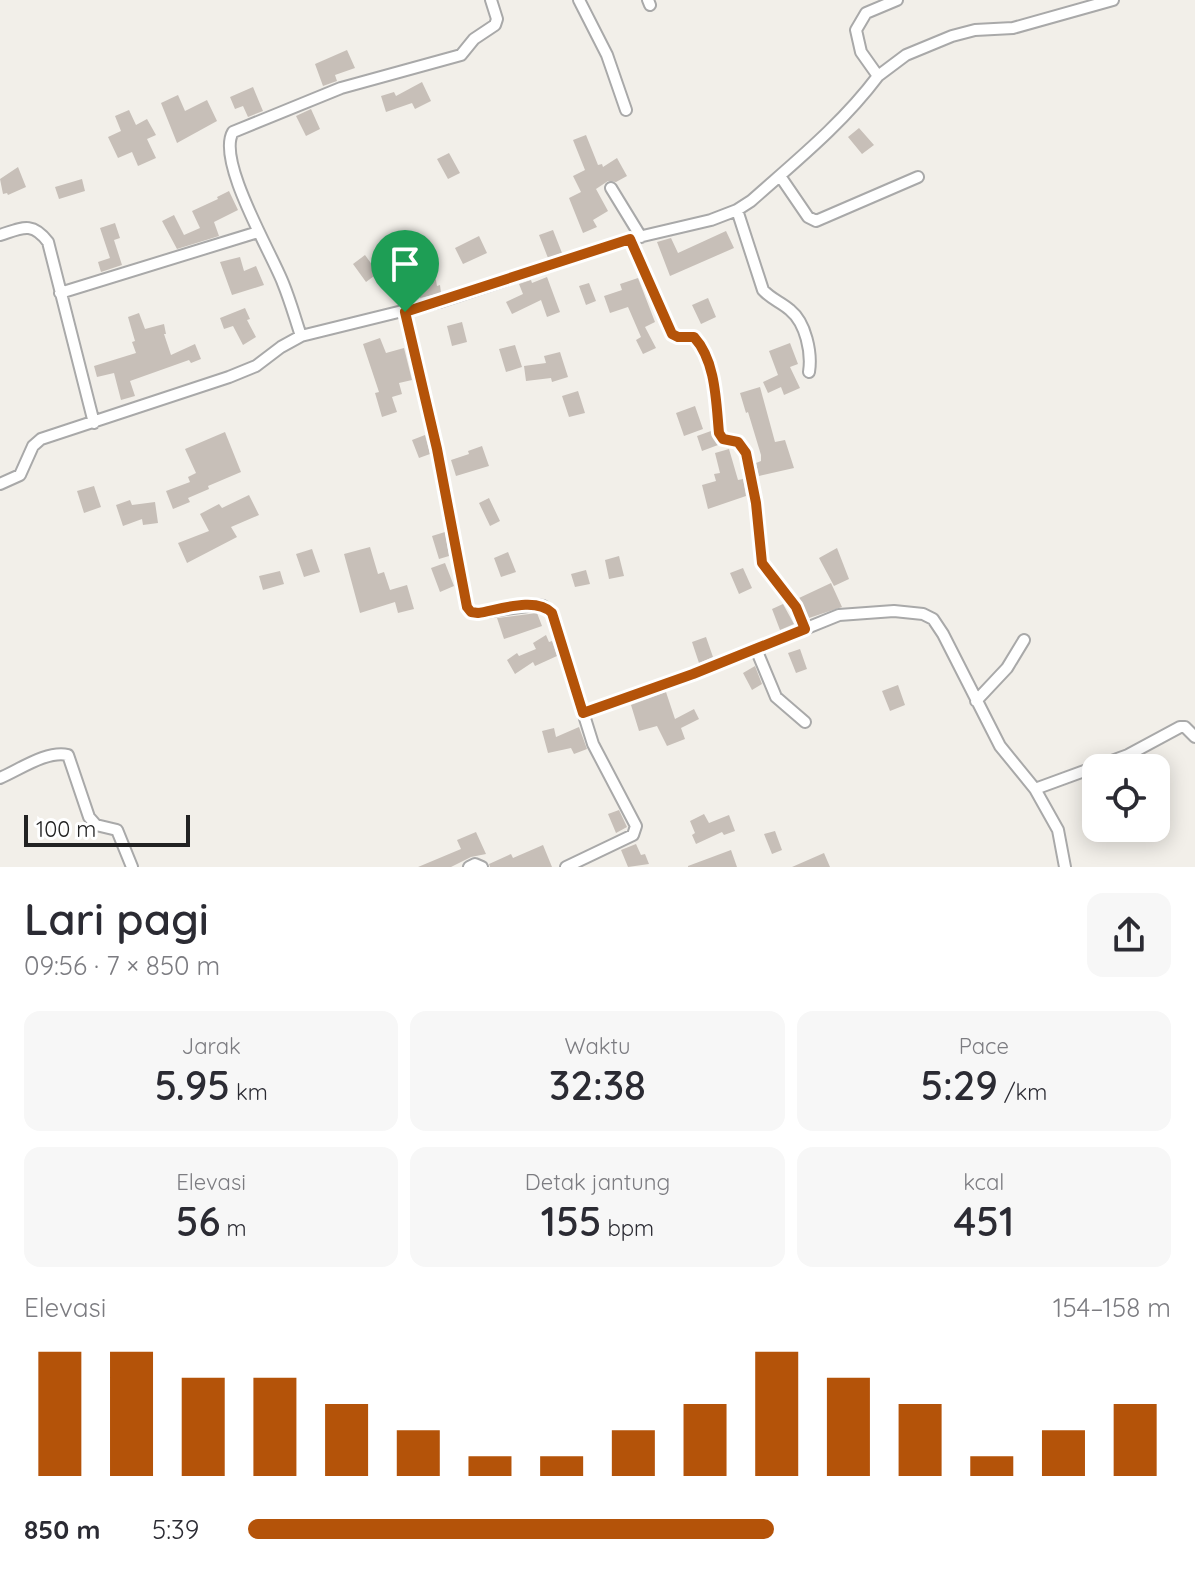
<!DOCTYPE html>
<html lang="id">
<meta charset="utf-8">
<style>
body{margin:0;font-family:Quicksand,sans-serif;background:#f7f7f7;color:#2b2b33;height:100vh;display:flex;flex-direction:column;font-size:30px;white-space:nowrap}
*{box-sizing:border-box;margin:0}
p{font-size:26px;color:#7c7c81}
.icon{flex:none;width:44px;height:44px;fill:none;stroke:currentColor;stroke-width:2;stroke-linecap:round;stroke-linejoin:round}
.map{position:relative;height:867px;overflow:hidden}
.drawer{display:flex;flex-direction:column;background:#fff;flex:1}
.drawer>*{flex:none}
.controls{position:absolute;left:1082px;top:754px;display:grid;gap:16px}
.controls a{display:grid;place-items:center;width:88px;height:88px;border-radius:16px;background:#fff;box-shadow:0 4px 20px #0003;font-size:40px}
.scale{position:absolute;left:24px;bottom:20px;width:166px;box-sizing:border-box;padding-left:8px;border:4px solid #222;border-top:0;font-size:22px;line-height:28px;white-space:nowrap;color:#222;-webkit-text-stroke:6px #fff;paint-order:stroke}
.pin{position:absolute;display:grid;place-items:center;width:68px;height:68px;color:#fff;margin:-82px -34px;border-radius:50% 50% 50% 0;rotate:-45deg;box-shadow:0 0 8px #0007}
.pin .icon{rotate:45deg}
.round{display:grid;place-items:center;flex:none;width:84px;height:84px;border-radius:16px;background:#f7f7f7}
.headline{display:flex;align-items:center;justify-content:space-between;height:136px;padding:0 24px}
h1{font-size:44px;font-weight:600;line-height:60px}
.metrics{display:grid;grid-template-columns:repeat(3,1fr);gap:12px;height:136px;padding:8px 24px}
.metrics div{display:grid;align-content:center;border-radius:16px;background:#f7f7f7;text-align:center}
.metrics b{font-size:40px;font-weight:600}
.metrics small{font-size:22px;font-weight:400}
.metrics p{font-size:22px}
.chart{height:224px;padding:16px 24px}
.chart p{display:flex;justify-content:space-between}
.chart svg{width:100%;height:144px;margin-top:8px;stroke:#b45309;stroke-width:6}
ul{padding:0 24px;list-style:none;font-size:26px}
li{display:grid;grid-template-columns:128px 96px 1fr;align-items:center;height:60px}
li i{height:20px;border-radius:10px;background:#b45309}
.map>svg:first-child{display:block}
.building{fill:#c7bfb8}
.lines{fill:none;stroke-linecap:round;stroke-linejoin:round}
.minor-casing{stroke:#a9a9a9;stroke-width:14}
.minor{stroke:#fff;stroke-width:10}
.route-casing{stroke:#fff;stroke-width:16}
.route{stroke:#b45309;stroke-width:10}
</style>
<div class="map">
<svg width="1195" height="867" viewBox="0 0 1195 867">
<rect width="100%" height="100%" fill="#f2efe9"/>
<path class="building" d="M347 50 355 68 335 75 337 81 323 86 315 64Z
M422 82 431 101 415 109 412 103 386 112 381 96 394 92 396 96Z
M253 87 263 111 248 117 243 106 235 109 230 97Z
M178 95 185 111 207 100 217 121 177 143 161 103Z
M311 109 320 129 306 136 296 116Z
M129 110 136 125 147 119 156 135 147 139 156 158 138 166 132 152 118 158 108 137 121 131 115 116Z
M859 128 874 145 862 154 848 137Z
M586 135 598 165 602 164 603 167 617 158 627 176 616 182 608 181 596 189 608 211 593 220 597 227 583 233 569 198 581 192 573 176 585 170 573 140Z
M449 153 460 173 448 179 437 159Z
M18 167 26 187 8 195 7 193 3 194 0 179Z
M82 179 85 191 59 199 55 187Z
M229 191 238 210 214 222 219 236 177 249 162 221 174 215 184 235 200 228 192 211 218 199 217 197Z
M115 223 120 238 114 240 122 265 101 272 98 262 110 258 100 228Z
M553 230 562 253 548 258 539 235Z
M726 231 734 248 670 276 657 242 671 238 678 253Z
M479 236 487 253 463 264 455 248Z
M429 241 437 286 440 285 441 293 420 298 414 244Z
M365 255 378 273 366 282 353 264Z
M240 257 244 271 256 266 264 285 232 295 220 262Z
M547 277 560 312 547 317 541 300 512 314 506 302 523 294 519 284 531 280 532 283Z
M638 278 655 322 645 327 656 348 643 354 636 340 641 337 628 307 610 313 604 296 622 290 620 284Z
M589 283 596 301 586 305 579 286Z
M708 298 716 317 701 324 692 305Z
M245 308 250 319 247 320 256 337 243 345 233 326 224 329 220 318Z
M139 313 145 329 164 324 166 334H164L171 355 195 344 201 359 191 363 189 360 130 381 135 396 121 400 114 373 97 377 94 366 136 353 132 342 135 341 128 317Z
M462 322 467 342 452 346 447 326Z
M380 338 386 353 404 348 412 380 399 383 402 394 392 397 397 412 382 417 375 393 379 392 363 344Z
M790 343 798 364 790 367 800 388 784 395 781 387 768 393 763 382 778 375 769 351Z
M515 345 522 367 506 372 499 349Z
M560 352 568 377 552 382 551 378 526 381 524 366 546 363 544 356Z
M760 387 775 442 785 440 794 468 759 476 756 463 761 461V455L748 412 746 413 740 393Z
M578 391 585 413 569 417 562 396Z
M695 406 703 429 684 436 676 413Z
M711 431 718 445 702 451 697 436Z
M225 432 241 472 208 486 209 489 188 498 190 502 173 509 166 491 190 482 188 477 196 473 185 449Z
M425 435 430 454 419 458 412 440Z
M482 446 489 466 456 476 451 460 469 454 468 451Z
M729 449 738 480 743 479 746 496 708 509 702 485 716 481 714 474 720 473 715 453Z
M94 486 101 507 84 513 77 491Z
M249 495 259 515 231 527 237 537 187 563 178 543 209 531 200 514 219 504 222 508Z
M489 498 500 521 490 526 479 503Z
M130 500 132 505 155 502 158 523 143 525 142 519 123 526 116 505Z
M445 532 449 556 439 559 432 536Z
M370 547 378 574 384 572 390 590 407 585 414 609 398 613 395 602 360 613 344 554Z
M837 548 849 579 834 586 819 558Z
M312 549 320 572 304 577 296 554Z
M508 552 516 572 501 577 494 558Z
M619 556 624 576 609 579 605 560Z
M445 563 454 586 440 592 431 568Z
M743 568 752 588 739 594 730 573Z
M586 570 590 584 575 587 571 574Z
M280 571 284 584 263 590 259 576Z
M831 583 842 607 809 618 799 598Z
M783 604 794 624 780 630 772 609Z
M537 613 542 626 504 639 497 618Z
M546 635 549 642 552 641 557 656 535 666 533 662 515 674 507 660 517 653 519 656 536 649 533 643Z
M706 637 713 657 699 663 692 642Z
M800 649 807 669 796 673 788 653Z
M755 666 762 684 752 690 743 673Z
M898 685 905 705 890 711 882 691Z
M666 692 675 719 694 709 699 719 681 728 685 739 667 746 657 726 639 731 631 705Z
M579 727 587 749 574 754 571 748 548 753 542 731 554 728 556 737Z
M619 810 627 827 616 833 608 814Z
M704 814 709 823 729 815 735 831 724 835 722 832 696 844 692 835 695 833 690 821Z
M775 831 782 850 772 854 764 834Z
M476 832 486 854 471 857 451 867H418L461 849 457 840Z
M636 844 641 855 645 854 649 864 628 867 621 850Z
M543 845 552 867H490L489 864 511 854 513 858Z
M731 850 737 867H688V866Z
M824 853 830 867H792Z"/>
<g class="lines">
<g class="minor-casing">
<path id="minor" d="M579 0 607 55 626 110
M648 0 650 5
M897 0 866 13 856 30 861 52 878 76 906 55 952 36 975 30 1013 28 1113 0
M780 176 808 217 816 221 918 177
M611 188 641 237
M737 210 763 290C771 299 781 302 790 310 806 323 812 353 809 372
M0 235C22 228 32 221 48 242L94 423
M630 239 672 334 678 337H694C716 361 716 402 719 433L723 439 738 442 746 453 756 503 762 563 796 607 805 629
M60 293 258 232
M405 312 437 449 467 607 471 612 478 613 535 605 543 606 552 613 593 744 636 826 633 835 566 867
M301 336C295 318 290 300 283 283 271 252 216 160 233 132L341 88 461 55 474 39 495 25 497 19 491 0
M0 484 20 475 33 446 41 439 229 377 256 366 281 347 301 336 439 302 630 239 711 220 737 210 751 201C796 161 842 124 878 76
M756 649 776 697 805 722
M976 701 1007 668 1024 640
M583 713 693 674 839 615 894 611 923 614 933 619 943 634 1000 746 1035 789 1058 830 1065 867
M0 778C19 770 47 750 68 755L89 817 96 825 117 830 132 867
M1035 789 1128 755 1180 727H1185L1195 737
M469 867 475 864 482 867"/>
</g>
<use href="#minor" class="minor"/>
</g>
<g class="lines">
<g class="route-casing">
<path id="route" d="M630 239 672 334 678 337H694C716 361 716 402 719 433L723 439 738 442 746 453 756 503 762 563 796 607 805 629 693 674 583 713 552 613C536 596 498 610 478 613L471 612 467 607 437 449 405 312Z"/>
</g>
<use href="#route" class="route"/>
</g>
</svg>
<div class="controls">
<a><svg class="icon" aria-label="locate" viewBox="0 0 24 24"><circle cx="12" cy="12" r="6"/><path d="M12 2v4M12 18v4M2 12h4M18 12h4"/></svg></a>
</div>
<div class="scale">100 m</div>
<div class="pin" style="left:405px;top:312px;background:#1e9e55"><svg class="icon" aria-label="arrive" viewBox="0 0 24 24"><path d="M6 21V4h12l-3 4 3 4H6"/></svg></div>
</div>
<section class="drawer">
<div class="headline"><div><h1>Lari pagi</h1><p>09:56 · 7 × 850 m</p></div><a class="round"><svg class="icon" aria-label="share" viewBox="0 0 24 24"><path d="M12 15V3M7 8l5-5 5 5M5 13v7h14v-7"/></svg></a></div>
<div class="metrics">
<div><p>Jarak</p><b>5.95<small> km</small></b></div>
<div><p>Waktu</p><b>32:38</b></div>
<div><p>Pace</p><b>5:29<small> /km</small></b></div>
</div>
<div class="metrics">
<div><p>Elevasi</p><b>56<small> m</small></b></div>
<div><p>Detak jantung</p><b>155<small> bpm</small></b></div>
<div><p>kcal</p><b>451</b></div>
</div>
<div class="chart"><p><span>Elevasi</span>154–158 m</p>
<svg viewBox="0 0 160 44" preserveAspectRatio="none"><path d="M5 44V6M15 44V6M25 44V14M35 44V14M45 44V22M55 44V30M65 44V38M75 44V38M85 44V30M95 44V22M105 44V6M115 44V14M125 44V22M135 44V38M145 44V30M155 44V22"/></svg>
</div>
<ul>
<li><b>850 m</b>5:39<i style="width:57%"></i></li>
</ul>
</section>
